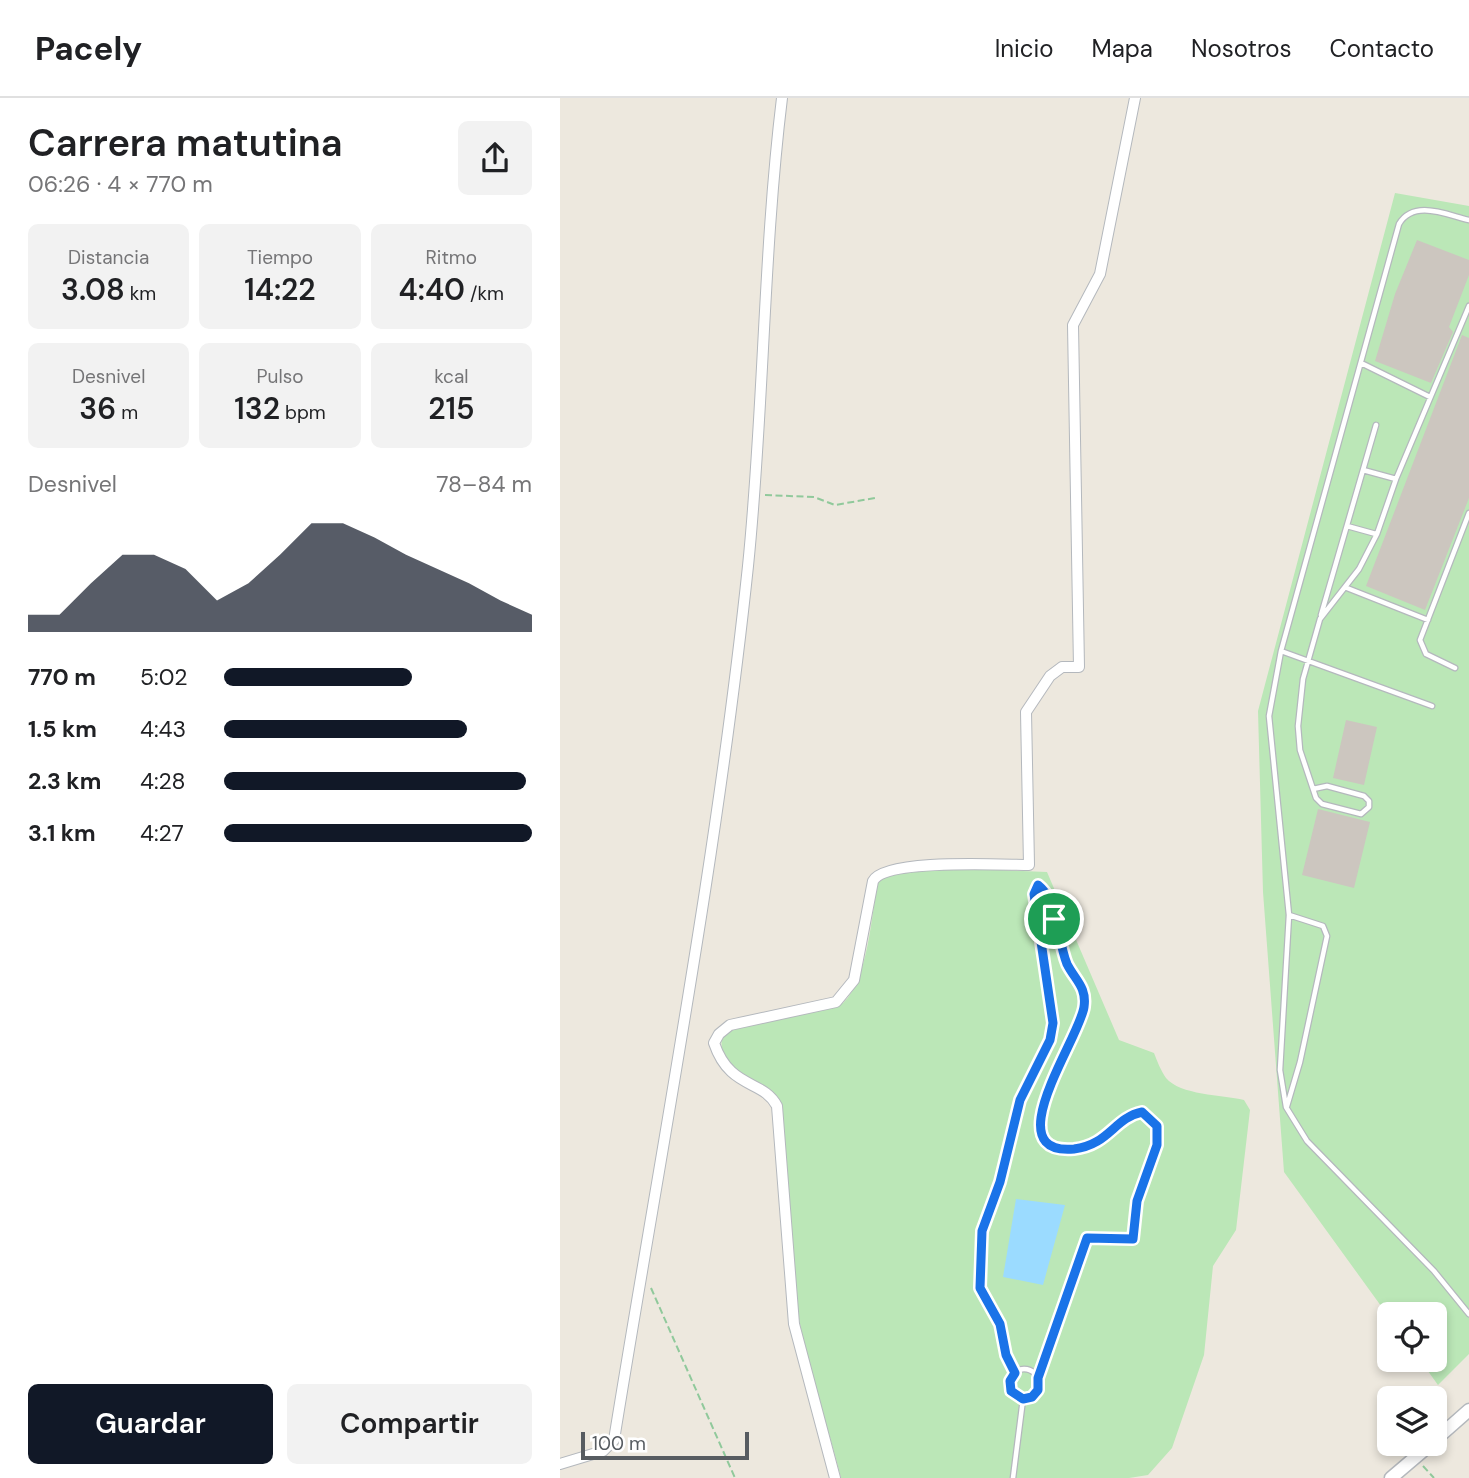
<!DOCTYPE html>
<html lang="es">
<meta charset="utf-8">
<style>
body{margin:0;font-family:"DM Sans",sans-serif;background:#f2f2f2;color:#202124;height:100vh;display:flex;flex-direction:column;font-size:26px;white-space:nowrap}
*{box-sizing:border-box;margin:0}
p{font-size:23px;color:#757577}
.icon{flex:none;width:38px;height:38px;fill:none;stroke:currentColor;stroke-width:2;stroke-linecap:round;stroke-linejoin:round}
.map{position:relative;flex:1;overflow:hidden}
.sheet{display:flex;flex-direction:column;background:#fff;width:560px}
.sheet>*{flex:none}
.controls{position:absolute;left:817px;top:1204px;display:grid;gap:14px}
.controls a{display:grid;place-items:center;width:70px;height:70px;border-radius:10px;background:#fff;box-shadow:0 4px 10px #0003;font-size:35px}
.scale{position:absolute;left:21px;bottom:18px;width:168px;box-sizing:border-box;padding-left:7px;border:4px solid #575c61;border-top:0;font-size:19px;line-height:24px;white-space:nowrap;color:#575c61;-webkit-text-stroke:5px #fff;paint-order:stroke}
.pin{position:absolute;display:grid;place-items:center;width:60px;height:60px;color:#fff;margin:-30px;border:4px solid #fff;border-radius:50%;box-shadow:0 2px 7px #0007}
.round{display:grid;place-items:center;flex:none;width:74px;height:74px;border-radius:10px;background:#f2f2f2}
.summary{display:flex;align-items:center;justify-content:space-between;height:119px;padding:0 28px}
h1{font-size:38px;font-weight:600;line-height:52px}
.metrics{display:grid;grid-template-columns:repeat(3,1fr);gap:10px;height:119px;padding:7px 28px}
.metrics div{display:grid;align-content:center;border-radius:10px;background:#f2f2f2;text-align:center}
.metrics b{font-size:30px;font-weight:600}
.metrics small{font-size:19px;font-weight:400}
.metrics p{font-size:19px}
.chart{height:196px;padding:14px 28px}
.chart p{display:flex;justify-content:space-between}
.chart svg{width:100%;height:126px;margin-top:7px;fill:#111827;opacity:.7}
.primary-button{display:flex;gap:14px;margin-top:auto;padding:14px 28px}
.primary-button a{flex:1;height:80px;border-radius:10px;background:#111827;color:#fff;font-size:28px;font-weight:600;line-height:80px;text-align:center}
.primary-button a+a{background:#f2f2f2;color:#202124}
ul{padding:0 28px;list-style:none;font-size:23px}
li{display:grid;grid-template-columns:112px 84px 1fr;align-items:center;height:52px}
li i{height:18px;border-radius:9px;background:#111827}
header{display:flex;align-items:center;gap:42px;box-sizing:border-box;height:98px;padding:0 35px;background:#fff;border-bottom:2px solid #e0e0e0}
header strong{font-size:33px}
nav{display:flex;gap:38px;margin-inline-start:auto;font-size:24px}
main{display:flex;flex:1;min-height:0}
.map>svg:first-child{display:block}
.green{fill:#bbe7b7}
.water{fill:#9bdbff}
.building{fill:#ccc6bf}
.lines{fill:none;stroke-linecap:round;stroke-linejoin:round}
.service-casing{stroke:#b4b8bd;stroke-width:7}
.minor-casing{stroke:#b4b8bd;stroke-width:12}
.tertiary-casing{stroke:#b4b8bd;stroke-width:15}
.path{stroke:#90c99b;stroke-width:2;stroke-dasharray:7 3.5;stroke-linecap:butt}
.service{stroke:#fff;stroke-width:4.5}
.minor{stroke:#fff;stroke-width:10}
.tertiary{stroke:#fff;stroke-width:12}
.route-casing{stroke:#fff;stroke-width:14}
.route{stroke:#1a73e8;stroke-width:9}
</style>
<header>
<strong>Pacely</strong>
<nav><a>Inicio</a><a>Mapa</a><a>Nosotros</a><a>Contacto</a></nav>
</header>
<main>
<section class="sheet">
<div class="summary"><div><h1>Carrera matutina</h1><p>06:26 · 4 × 770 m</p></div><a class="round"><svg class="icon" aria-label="share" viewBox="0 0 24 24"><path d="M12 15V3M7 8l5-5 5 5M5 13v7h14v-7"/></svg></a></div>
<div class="metrics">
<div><p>Distancia</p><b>3.08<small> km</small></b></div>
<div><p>Tiempo</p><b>14:22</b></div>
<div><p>Ritmo</p><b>4:40<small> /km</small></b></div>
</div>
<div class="metrics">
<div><p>Desnivel</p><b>36<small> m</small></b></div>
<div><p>Pulso</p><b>132<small> bpm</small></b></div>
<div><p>kcal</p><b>215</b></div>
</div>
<div class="chart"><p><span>Desnivel</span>78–84 m</p>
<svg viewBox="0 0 160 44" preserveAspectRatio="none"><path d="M0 44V38L10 38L20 27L30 17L40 17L50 22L60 33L70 27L80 17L90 6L100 6L110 11L120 17L130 22L140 27L150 33L160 38V44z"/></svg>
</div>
<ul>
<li><b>770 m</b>5:02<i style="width:61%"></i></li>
<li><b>1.5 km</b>4:43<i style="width:79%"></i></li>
<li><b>2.3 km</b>4:28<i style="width:98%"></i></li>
<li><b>3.1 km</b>4:27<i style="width:100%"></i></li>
</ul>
<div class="primary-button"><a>Guardar</a><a>Compartir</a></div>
</section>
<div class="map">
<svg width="909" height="1380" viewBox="0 0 909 1380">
<rect width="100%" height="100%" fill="#ede8de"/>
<path class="green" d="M835 95 909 108V1256L878 1287 860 1262H875V1216H830L829 1219 724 1074 703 794 698 613Z
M396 770 487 774 559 942 594 955C597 963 601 973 606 980 620 997 662 997 684 1002L690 1012 676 1132 653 1168 644 1257 612 1350 588 1377 569 1380H281C268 1328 250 1278 240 1226 230 1175 225 1119 222 1067 221 1048 223 1028 221 1009 219 978 155 984 162 937L171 930 283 905C308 882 311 818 318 784 335 768 374 771 396 770Z"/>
<path class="water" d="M456 1101 505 1107 483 1187 443 1179Z"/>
<path class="building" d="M857 142 909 162V177L889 229 893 234 871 285 815 263 835 196Z
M902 237 909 240V400L865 512 806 488Z
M786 622 817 629 804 687 773 680Z
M758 711 810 724 794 790 742 777Z"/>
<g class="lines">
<g class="service-casing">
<path id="service" d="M909 122C887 117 854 101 839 126L721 553 709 618 729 817 720 972 726 1009 747 1043 874 1173 909 1216
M801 265 870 299
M803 372 836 381
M787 428 816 436
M787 490 868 522
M761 517 816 327
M721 553 872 608
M895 570 866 556 860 542 909 415
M753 691 767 688 804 698 809 703V709L801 716 762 706 756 700 740 652 738 628 743 581 760 521 799 471 817 436 836 381 909 208
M727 1008 740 964 767 838 763 828 729 817
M449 1286a15 15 0 1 1 30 0a15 15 0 1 1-30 0Z
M455 1275 446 1257 440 1226 420 1190 422 1133 440 1084 460 1002 490 941 493 925 474 796 478 787C494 800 494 822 500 840 502 848 504 858 507 866 515 882 526 889 524 909 520 945 472 998 480 1033 487 1063 536 1050 552 1035 559 1029 563 1019 571 1016 576 1014 581 1013 586 1016 617 1033 581 1081 576 1104 574 1116 574 1129 573 1141L527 1140 478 1280
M453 1380 463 1301"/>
</g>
<g class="minor-casing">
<path id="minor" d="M0 1366 43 1353 54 1342C101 1051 157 762 188 468 204 312 203 155 222 0
M275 1380 234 1226 217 1008C203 981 170 992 154 945L159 936 170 927 276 904 294 882 313 783C325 760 442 767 469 767L466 614 490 578 502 569H519L513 227 540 176 575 0"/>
</g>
<g class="tertiary-casing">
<path id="tertiary" d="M875 1342 909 1312
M831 1380 871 1346"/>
</g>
<path class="path" d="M205 397 254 399 275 407 315 400
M91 1190 175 1380
M863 1368 874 1380"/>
<use href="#service" class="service"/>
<use href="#minor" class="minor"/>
<use href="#tertiary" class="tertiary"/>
</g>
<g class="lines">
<g class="route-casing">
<path id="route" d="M478 787C483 791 488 798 491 804 499 823 499 846 507 866 515 882 527 889 524 909 520 940 435 1058 514 1051 549 1047 554 1020 582 1014L597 1028V1047L577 1103 573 1141 527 1140 478 1280V1292L472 1299 463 1301 451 1293 450 1283 455 1275 446 1257 440 1226 420 1190 422 1133 440 1084 460 1002 490 942 493 925 474 796Z"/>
</g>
<use href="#route" class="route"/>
</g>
</svg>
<div class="controls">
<a><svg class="icon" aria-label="locate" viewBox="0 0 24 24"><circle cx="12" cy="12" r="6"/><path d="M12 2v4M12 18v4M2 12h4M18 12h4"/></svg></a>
<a><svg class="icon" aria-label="layers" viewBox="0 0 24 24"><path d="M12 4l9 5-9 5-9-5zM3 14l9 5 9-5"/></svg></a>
</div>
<div class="scale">100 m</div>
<div class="pin" style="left:494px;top:821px;background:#1e9e55"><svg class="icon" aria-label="arrive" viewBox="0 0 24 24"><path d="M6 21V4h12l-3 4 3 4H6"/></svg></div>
</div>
</main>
